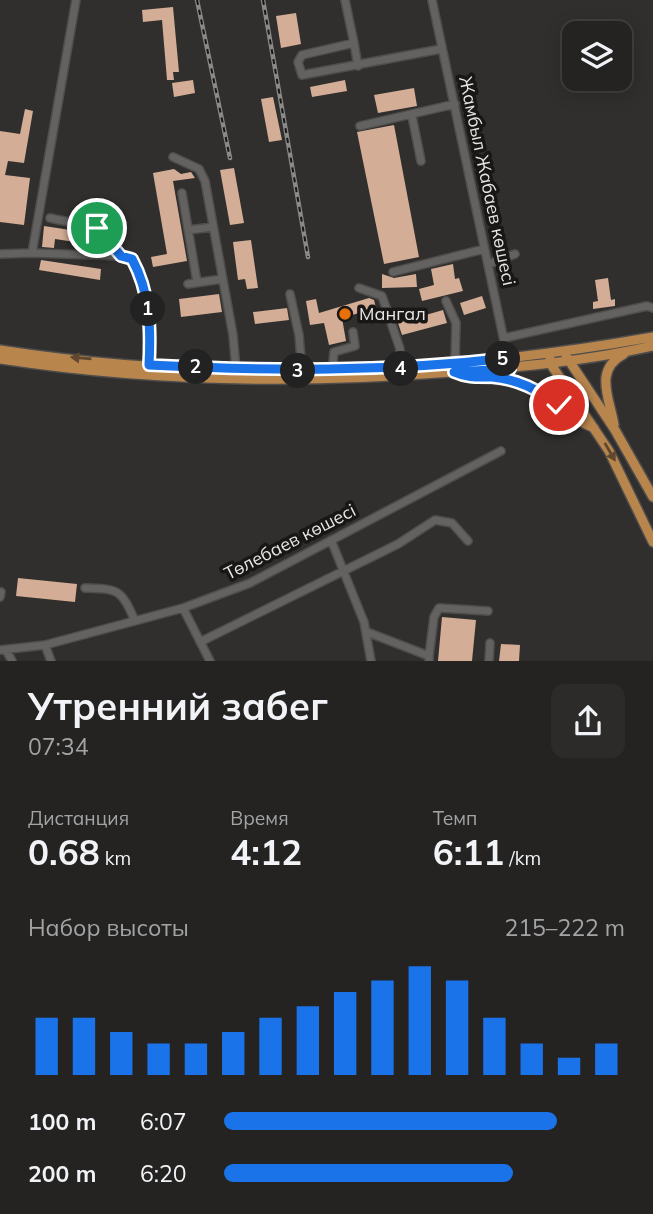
<!DOCTYPE html>
<html lang="ru">
<meta charset="utf-8">
<style>
body{margin:0;font-family:Mulish,sans-serif;background:#2c2b2a;color:#f1f3f6;height:100vh;display:flex;flex-direction:column;font-size:26px;white-space:nowrap}
*{box-sizing:border-box;margin:0}
p{font-size:23px;color:#a3a4a5}
.icon{flex:none;width:38px;height:38px;fill:none;stroke:currentColor;stroke-width:2;stroke-linecap:round;stroke-linejoin:round}
.map{position:relative;height:661px;overflow:hidden}
.drawer{display:flex;flex-direction:column;background:#242322;flex:1}
.drawer>*{flex:none}
.buttons{position:absolute;left:562px;top:21px;display:grid;gap:14px}
.buttons a{display:grid;place-items:center;width:70px;height:70px;border-radius:14px;background:#242322;box-shadow:0 4px 18px #0003,0 0 0 2px #414040;font-size:35px}
.pin{position:absolute;display:grid;place-items:center;width:60px;height:60px;color:#fff;margin:-30px;border:4px solid #fff;border-radius:50%;box-shadow:0 2px 7px #0007}
.km{position:absolute;width:35px;height:35px;margin:-18px;border-radius:50%;background:#222;color:#fff;font-size:19px;line-height:35px;text-align:center}
.round{display:grid;place-items:center;flex:none;width:74px;height:74px;border-radius:14px;background:#2c2b2a}
.overview{display:flex;align-items:center;justify-content:space-between;height:119px;padding:0 28px}
h1{font-size:38px;font-weight:700;line-height:52px}
.metrics{display:grid;grid-template-columns:repeat(3,1fr);gap:10px;height:119px;padding:7px 28px}
.metrics div{display:grid;align-content:center}
.metrics b{font-size:35px;font-weight:700}
.metrics small{font-size:19px;font-weight:400}
.metrics p{font-size:19px}
.chart{height:196px;padding:14px 28px}
.chart p{display:flex;justify-content:space-between}
.chart svg{width:100%;height:126px;margin-top:7px;stroke:#1a73e8;stroke-width:6}
ul{padding:0 28px;list-style:none;font-size:23px}
li{display:grid;grid-template-columns:112px 84px 1fr;align-items:center;height:52px}
li i{height:18px;border-radius:9px;background:#1a73e8}
.map>svg:first-child{display:block}
.building{fill:#d3ad96}
.lines{fill:none;stroke-linecap:round;stroke-linejoin:round}
.minor-casing{stroke:#4e4d4b;stroke-width:10}
.major-casing{stroke:#4e4d4b;stroke-width:12}
.minor{stroke:#646260;stroke-width:7}
.major{stroke:#b8854d;stroke-width:9}
.rail-casing{stroke:#8a8988;stroke-width:4.5}
.rail{stroke:#181716;stroke-width:2;stroke-dasharray:5;stroke-linecap:butt}
.oneway{fill:#60482f}
.route-casing{stroke:#fff;stroke-width:14}
.route{stroke:#1a73e8;stroke-width:9}
.food-dot{fill:#e8710a;stroke:#181716;stroke-width:2.5}
.labels{text-anchor:middle;stroke-width:7;stroke-linejoin:round;paint-order:stroke}
.street-label{font-size:18px;fill:#e8e7e6;stroke:#181716}
.poi-label{font-size:18px;fill:#e8e7e6;stroke:#181716;text-anchor:start}
</style>
<div class="map">
<svg width="653" height="661" viewBox="0 0 653 661">
<rect width="100%" height="100%" fill="#302f2d"/>
<path class="building" d="M173 7 179 72H173L174 80H167L162 20 143 22 142 10Z
M296 13 301 44 281 48 276 16Z
M193 80 195 93 174 97 172 83Z
M345 80 347 91 312 97 310 87Z
M414 88 417 106 378 113 374 95Z
M273 97 282 140 269 142 261 99Z
M25 109 33 111 24 163 8 161 5 175 30 178 24 225 0 222V131L20 134Z
M394 125 419 257 384 264 357 132Z
M234 168 244 223 230 225 220 170Z
M174 169 181 174 191 172 195 178 173 181 187 261 153 267 151 257 167 254 153 173Z
M44 226 90 233 88 244 55 239 54 248 42 247Z
M251 240 258 288 247 289 245 279 238 280 233 242Z
M41 260 101 269 100 280 39 270Z
M453 264 455 279 459 278 463 291 422 301 419 289 434 285 431 269Z
M382 274 394 278 416 274 417 287 382 288Z
M608 278 611 300 615 299V306L593 309V302L598 301 595 280Z
M219 294 222 312 181 317 179 299Z
M482 296 486 308 464 315 460 303Z
M369 298 374 300 376 308 342 318 346 341 329 345 324 323 310 325 306 301 316 299 319 313Z
M287 308 289 320 255 324 253 312Z
M443 310 447 323 402 335 398 323Z
M18 578 77 584 75 602 16 596Z
M442 617 476 620 472 661H438Z
M501 644 520 645 519 661H499Z"/>
<g class="lines">
<g class="minor-casing">
<path id="minor" d="M345 0 354 43 302 55 298 62 302 75 441 49
M432 0 510 369
M354 43 358 66
M412 116 421 161
M360 126 455 104
M173 157 199 169 205 181 233 335 236 369
M182 193 197 282
M50 218 97 228 121 256 132 259C150 292 151 328 149 364
M188 230 213 227
M32 253 121 256
M0 254 32 253 76 0
M489 264 515 254
M393 272 484 249
M188 284 222 279
M359 288 382 296 400 349 399 369
M290 294 299 335 302 371
M446 301 456 323 455 364
M504 338 647 306 653 308
M332 371 334 352 355 346 353 332
M331 540 364 622 371 661
M85 588C119 589 121 589 135 621
M0 597 1 592
M183 608 210 661
M367 632 429 656V661
M200 642 398 544 435 520 452 523 468 541
M45 645 51 661
M0 650 45 645 183 608 250 583 501 451
M6 650 12 661
M429 656 434 617 439 608 488 611
M489 661 490 643"/>
</g>
<g class="major-casing">
<path id="major" d="M0 350C214 383 440 375 653 337
M566 356 615 430 653 497
M550 358V363L609 451 653 542
M0 359C149 382 302 384 452 372 520 367 587 361 653 346
M455 373C478 383 506 375 530 386 554 397 570 419 594 428
M614 425C610 399 593 370 624 354"/>
</g>
<use href="#minor" class="minor"/>
<use href="#major" class="major"/>
<g class="rail-casing">
<path id="rail" d="M197 0 230 158
M263 0 308 257"/>
</g>
<use href="#rail" class="rail"/>
</g>
<defs><path id="oneway-solid" d="M-6-.8H1V-3.2L6.5 0L1 3.2V.8H-6Z" transform="scale(1.75)"/></defs>
<g class="oneway">
<use href="#oneway-solid" transform="translate(81 358) rotate(-175)"/>
<use href="#oneway-solid" transform="translate(610 452) rotate(60)"/>
</g>
<g class="lines">
<g class="route-casing">
<path id="route" d="M97 228 121 256 132 259C150 292 151 328 149 365 270 371 388 372 509 358L510 369 454 372C467 378 478 377 492 377 518 379 538 390 559 405"/>
</g>
<use href="#route" class="route"/>
</g>
<circle class="food-dot" cx="345" cy="314" r="7"/>
<g class="labels">
<g class="street-label">
<text transform="translate(487 181) rotate(78)" y="6">Жамбыл Жабаев көшесі</text>
<text transform="translate(290 542) rotate(-27)" y="6">Төлебаев көшесі</text>
</g>
<g class="poi-label">
<text x="359" y="320">Мангал</text>
</g>
</g>
</svg>
<div class="buttons">
<a><svg class="icon" aria-label="layers" viewBox="0 0 24 24"><path d="M12 4l9 5-9 5-9-5zM3 14l9 5 9-5"/></svg></a>
</div>
<div class="pin" style="left:97px;top:228px;background:#1e9e55"><svg class="icon" aria-label="arrive" viewBox="0 0 24 24"><path d="M6 21V4h12l-3 4 3 4H6"/></svg></div>
<div class="pin" style="left:559px;top:405px;background:#d93025"><svg class="icon" aria-label="check" viewBox="0 0 24 24"><path d="M5 12l5 5 9-10"/></svg></div>
<b class="km" style="left:148px;top:309px">1</b>
<b class="km" style="left:196px;top:367px">2</b>
<b class="km" style="left:298px;top:371px">3</b>
<b class="km" style="left:401px;top:369px">4</b>
<b class="km" style="left:503px;top:359px">5</b>
</div>
<section class="drawer">
<div class="overview"><div><h1>Утренний забег</h1><p>07:34</p></div><a class="round"><svg class="icon" aria-label="share" viewBox="0 0 24 24"><path d="M12 15V3M7 8l5-5 5 5M5 13v7h14v-7"/></svg></a></div>
<div class="metrics">
<div><p>Дистанция</p><b>0.68<small> km</small></b></div>
<div><p>Время</p><b>4:12</b></div>
<div><p>Темп</p><b>6:11<small> /km</small></b></div>
</div>
<div class="chart"><p><span>Набор высоты</span>215–222 m</p>
<svg viewBox="0 0 160 44" preserveAspectRatio="none"><path d="M5 44V24M15 44V24M25 44V29M35 44V33M45 44V33M55 44V29M65 44V24M75 44V20M85 44V15M95 44V11M105 44V6M115 44V11M125 44V24M135 44V33M145 44V38M155 44V33"/></svg>
</div>
<ul>
<li><b>100 m</b>6:07<i style="width:83%"></i></li>
<li><b>200 m</b>6:20<i style="width:72%"></i></li>
</ul>
</section>
